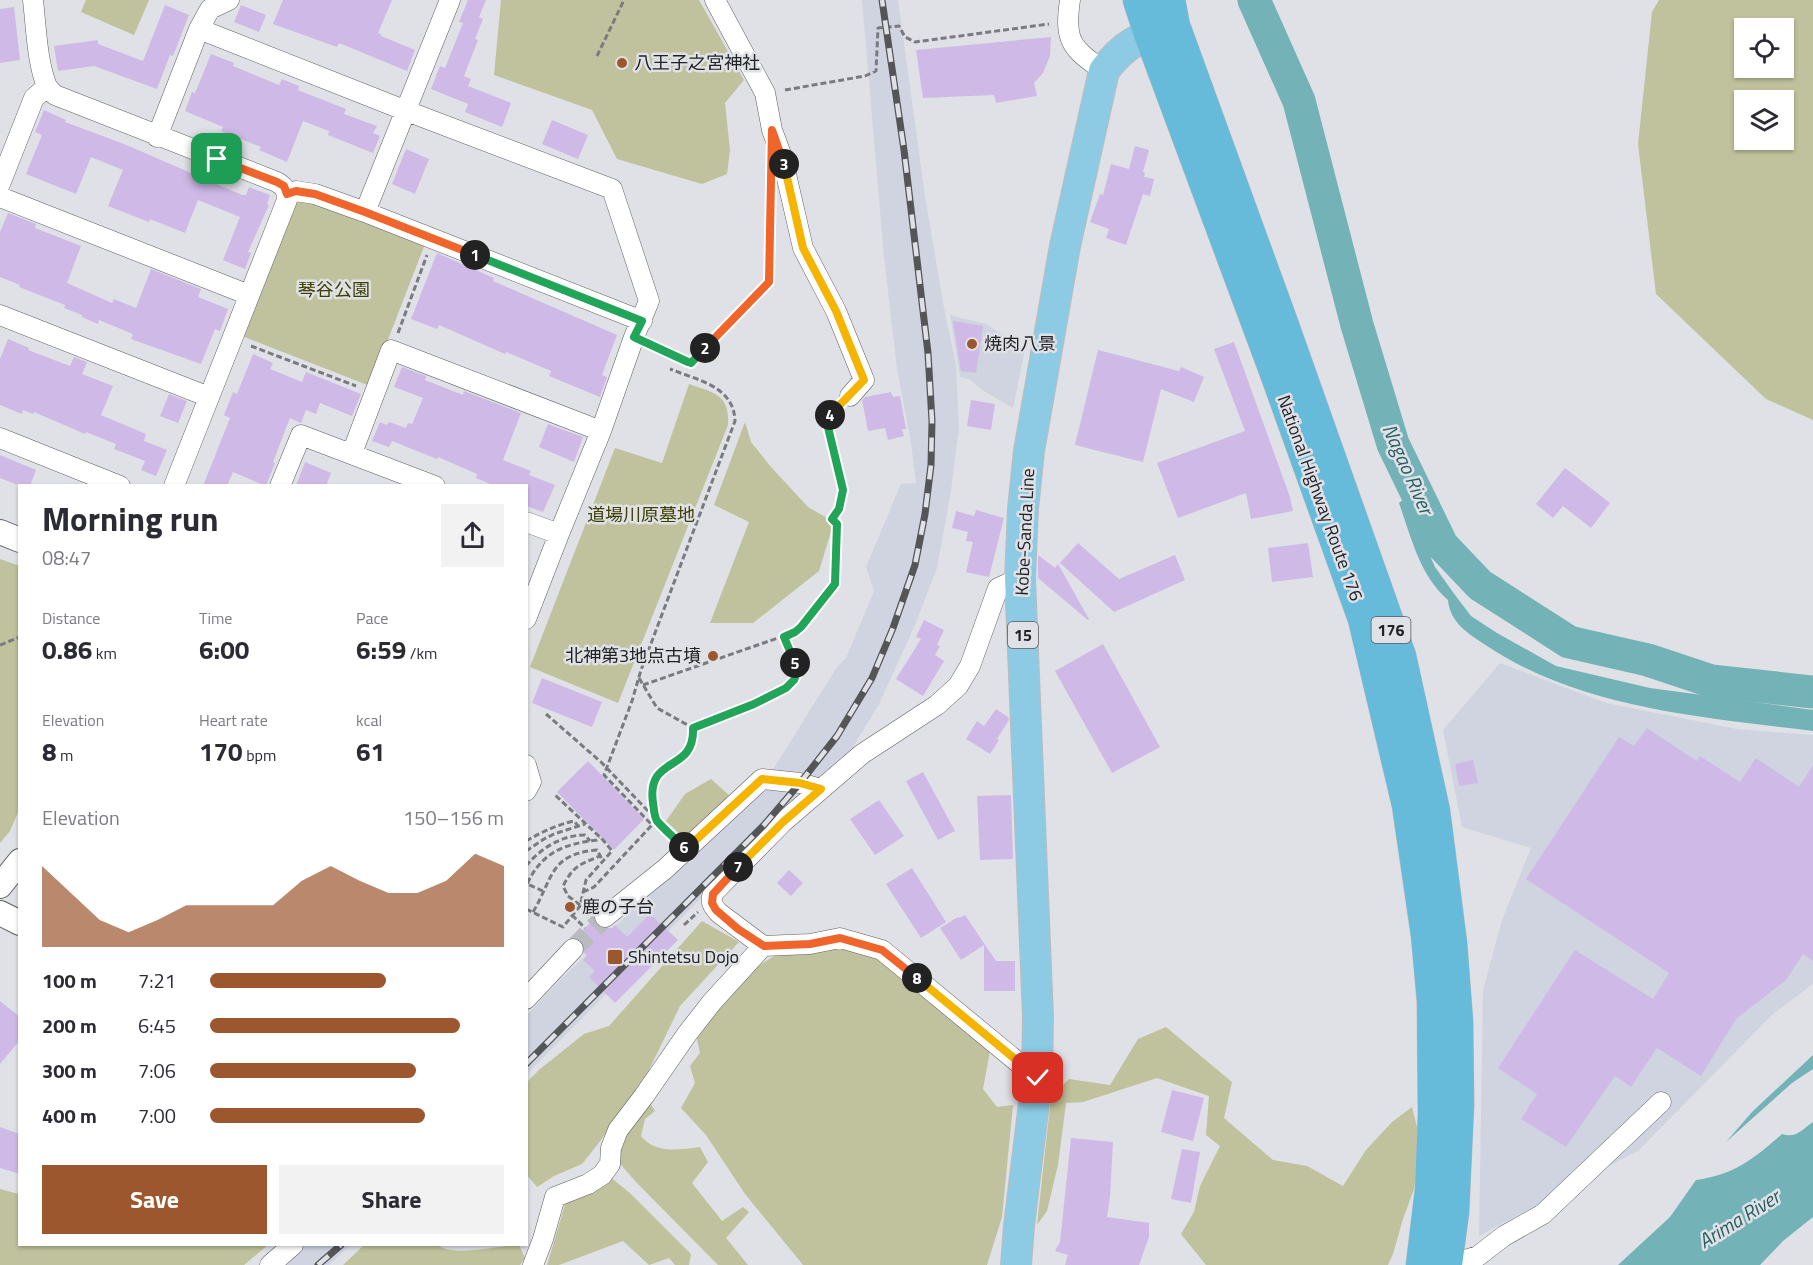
<!DOCTYPE html>
<meta charset="utf-8">
<style>
body{margin:0;font-family:"Titillium Web","Noto Sans JP",sans-serif;background:#f2f2f3;color:#2b2b33;height:100vh;display:flex;flex-direction:column;font-size:22px;white-space:nowrap}
*{box-sizing:border-box;margin:0}
p{font-size:20px;color:#7c7c81}
.icon{flex:none;width:33px;height:33px;fill:none;stroke:currentColor;stroke-width:2;stroke-linecap:round;stroke-linejoin:round}
.map{position:relative;flex:1;overflow:hidden}
.drawer{position:absolute;left:18px;top:484px;width:510px;height:762px;display:flex;flex-direction:column;background:#fff;border-radius:0px;box-shadow:0 2px 4px #0004}
.drawer>*{flex:none}
.controls{position:absolute;left:1734px;top:18px;display:grid;gap:12px}
.controls a{display:grid;place-items:center;width:60px;height:60px;border-radius:0px;background:#fff;box-shadow:0 2px 4px #0004;font-size:30px}
.pin{position:absolute;display:grid;place-items:center;width:51px;height:51px;color:#fff;margin:-26px;border-radius:12px;box-shadow:0 3px 9px #0006}
.km{position:absolute;width:30px;height:30px;margin:-15px;border-radius:50%;background:#222;color:#fff;font-size:16px;line-height:30px;text-align:center}
.round{display:grid;place-items:center;flex:none;width:63px;height:63px;border-radius:0px;background:#f2f2f3}
.headline{display:flex;align-items:center;justify-content:space-between;height:102px;padding:0 24px}
h1{font-size:33px;font-weight:700;line-height:45px}
.stats{display:grid;grid-template-columns:repeat(3,1fr);gap:9px;height:102px;padding:6px 24px}
.stats div{display:grid;align-content:center}
.stats b{font-size:26px;font-weight:700}
.stats small{font-size:16px;font-weight:400}
.stats p{font-size:16px}
.chart{height:168px;padding:12px 24px}
.chart p{display:flex;justify-content:space-between}
.chart svg{width:100%;height:108px;margin-top:6px;fill:#9d572e;opacity:.7}
.button{display:flex;gap:12px;margin-top:auto;padding:12px 24px}
.button a{flex:1;height:69px;border-radius:0px;background:#9d572e;color:#fff;font-size:24px;font-weight:700;line-height:69px;text-align:center}
.button a+a{background:#f2f2f3;color:#2b2b33}
ul{padding:0 24px;list-style:none;font-size:20px}
li{display:grid;grid-template-columns:96px 72px 1fr;align-items:center;height:45px}
li i{height:15px;border-radius:8px;background:#9d572e}
.map>svg:first-child{display:block}
.built{fill:#cfd4e0}
.green{fill:#bfc29c;fill-rule:evenodd}
.water{fill:#73b3b8}
.lines{fill:none;stroke-linecap:round;stroke-linejoin:round}
.river{stroke:#73b3b8;stroke-width:33}
.building{fill:#cfbae7}
.minor-tunnel{stroke:#b9bbbf;stroke-width:20;stroke-dasharray:20 10;stroke-linecap:butt}
.minor-casing{stroke:#5e5f63;stroke-width:21}
.tertiary-casing{stroke:#5e5f63;stroke-width:26}
.primary-casing{stroke:#bcbdbd;stroke-width:32}
.trunk-casing{stroke:#bcbdbd;stroke-width:33}
.path{stroke:#7a7b7f;stroke-width:3;stroke-dasharray:6 3;stroke-linecap:butt}
.minor{stroke:#fff;stroke-width:20}
.tertiary{stroke:#fff;stroke-width:24}
.primary{stroke:#8ccbe3;stroke-width:30}
.trunk{stroke:#66bada;stroke-width:32}
.rail-casing{stroke:#535557;stroke-width:7}
.rail{stroke:#dfe1e6;stroke-width:4.5;stroke-dasharray:14;stroke-linecap:butt}
.split-1-casing{stroke:#fff;stroke-width:12}
.split-2-casing{stroke:#fff;stroke-width:12}
.split-3-casing{stroke:#fff;stroke-width:12}
.split-4-casing{stroke:#fff;stroke-width:12}
.split-5-casing{stroke:#fff;stroke-width:12}
.split-6-casing{stroke:#fff;stroke-width:12}
.split-7-casing{stroke:#fff;stroke-width:12}
.split-8-casing{stroke:#fff;stroke-width:12}
.split-9-casing{stroke:#fff;stroke-width:12}
.split-1{stroke:#f0652b;stroke-width:8}
.split-2{stroke:#22a559;stroke-width:8}
.split-3{stroke:#f0652b;stroke-width:8}
.split-4{stroke:#f5b400;stroke-width:8}
.split-5{stroke:#22a559;stroke-width:8}
.split-6{stroke:#22a559;stroke-width:8}
.split-7{stroke:#f5b400;stroke-width:8}
.split-8{stroke:#f0652b;stroke-width:8}
.split-9{stroke:#f5b400;stroke-width:8}
.poi-dot{fill:#9d572e;stroke:#dfe1e6;stroke-width:2}
.labels{text-anchor:middle;stroke-width:5;stroke-linejoin:round;paint-order:stroke}
.shield{fill:#dfe1e6;stroke:#5a5b5e;stroke-width:1.5}
.shield-label{font-size:16px;font-weight:bold;fill:#212224}
.poi-label{font-size:18px;fill:#212224;stroke:#dfe1e6;text-anchor:start}
.park-label{font-size:18px;fill:#3e4002;stroke:#dfe1e6}
.street-label{font-size:18px;fill:#212224;stroke:#dfe1e6}
.water-label{font-size:20px;font-style:italic;fill:#275e62;stroke:#dfe1e6}
</style>
<div class="map">
<svg width="1813" height="1265" viewBox="0 0 1813 1265">
<rect width="100%" height="100%" fill="#dfe1e6"/>
<path class="built" d="M862 0H898L925 196 944 308 956 365 959 427 951 491 937 568 915 625 879 704 850 752 824 776 813 778 772 771 837 667 846 658 874 591 866 567 901 484 916 483 911 443 897 369 884 257Z
M950 315 986 324 1025 349 1013 408 982 390 969 379 960 377Z
M1500 663 1606 703 1737 729 1813 735V984L1773 1014 1639 1150 1479 1236 1483 990 1502 920 1531 848 1462 827 1443 730Z
M766 785 802 793 703 896 527 1074V1015L559 981 758 789Z
M305 1245H351L329 1265H284Z"/>
<path class="green" d="M86 0H149L134 35 81 12Z
M501 0H699L744 80 725 103 730 150 727 174 702 184 617 159 592 110 494 75Z
M1659 0H1813V420L1766 399 1656 294 1638 144 1652 12ZM1744 28H1784V68H1744ZM1744 100H1784V140H1744Z
M297 194 425 244 370 386 242 336Z
M689 384C714 393 730 394 728 425L618 703 530 667 615 448 662 463Z
M745 422 751 442 771 467 808 507 834 522 819 571 753 623H710L749 522 714 505Z
M0 559 20 566 19 810 10 831 0 843Z
M711 779 731 797 686 840 666 821 685 794Z
M702 921 739 942 680 1006 648 1072 601 1140 582 1164 554 1176 537 1187 527 1175 526 1083 540 1069 584 1034 609 1026Z
M838 943 877 955 991 1045 983 1089 997 1107 1013 1105 1002 1217 987 1265H803L745 1194 706 1135 681 1108 695 1083 690 1066 700 1053 695 1030 761 964 781 952Z
M1166 1027 1232 1082 1224 1118 1273 1160 1307 1166 1343 1186 1366 1150 1392 1122 1412 1107 1420 1139 1414 1189 1403 1219 1393 1254 1388 1265H1206L1181 1234 1194 1212 1200 1186 1220 1146 1206 1135 1209 1096 1157 1078 1083 1102 1066 1103 1058 1165 1047 1211 1037 1225 1051 1097 1069 1079 1110 1085 1138 1039Z
M650 1103 655 1111 645 1119 641 1136C656 1154 678 1150 700 1147L708 1162 692 1183 722 1221 743 1207 749 1212 726 1238 748 1265H718L636 1182 615 1158 625 1127Z
M609 1176 631 1194 691 1254 689 1265H675L669 1258 649 1265 623 1241 559 1265H547L567 1198Z
M0 1189 19 1194 20 1245H268L244 1265H0Z
M364 1245H438C454 1258 498 1245 519 1245L525 1258 520 1265H343Z"/>
<path class="water" d="M1407 496C1419 513 1432 529 1439 549L1434 548 1431 558 1435 567 1455 595 1471 616 1497 633 1556 666 1650 688 1813 710V731C1703 717 1582 709 1487 646 1469 634 1450 623 1448 600 1420 576 1411 537 1399 503Z
M1813 1055V1069L1792 1083 1726 1142 1752 1112Z
M1813 1122V1217L1783 1241 1760 1265H1618L1670 1217 1696 1180C1734 1175 1755 1158 1782 1134 1797 1139 1802 1129 1813 1122Z"/>
<g class="lines">
<path class="river" d="M1254 0 1299 101 1357 325 1393 444 1442 545 1480 585 1569 642 1648 660 1711 681 1813 692"/>
</g>
<path class="building" d="M283 0H392L378 33 381 34V36L415 50 407 71 339 43 337 47 273 24Z
M468 0H486L479 17 483 19 475 39 478 40 464 76 471 79 468 86 511 103 502 127 465 112 468 104 431 89 440 66 445 68 463 23 459 22Z
M165 5 189 15 173 56 170 55 157 89 94 66 58 71 54 46 98 40V44L143 61Z
M241 5 266 15 259 32 234 22Z
M14 7 20 60 0 63V9Z
M1051 37 1050 56 1043 73 1034 83 1037 96 996 103 994 95 923 98 916 50Z
M211 54 234 63 233 66 279 85 282 79 299 86 298 90 346 109 344 114 377 126 373 133 380 136 373 153 328 135 329 131 303 121 287 162 259 150 261 147 221 131 223 127 185 111 192 92 195 93Z
M44 110 66 120 65 122 124 144 242 195H246L249 187 270 195 267 204 269 205 248 252 251 253 245 269 223 260 240 217 198 200 185 233 150 219 149 222 108 206 123 170 91 157 76 194 26 174 42 135 35 132Z
M552 120 588 135 578 159 542 144Z
M1135 146 1149 150 1143 172 1145 173 1144 177 1154 179 1150 196 1143 194 1126 245 1106 238 1109 229 1090 222 1100 194 1103 195 1111 164 1129 169Z
M406 149 429 159 415 194 392 184Z
M8 213 36 224 35 228 81 246 67 283 112 303 114 299 136 308 151 269 201 289 198 297 228 309 220 331 215 329 201 364 131 339 133 334 99 320 98 324 82 317V315L64 308 65 305 19 287 20 285 0 277V232Z
M437 253 494 278 493 281 617 335 602 375 607 377 600 397 549 376 551 371 506 352 505 354 439 325 437 329 411 319Z
M953 321 983 326 976 373 961 371Z
M8 339 29 348 28 350 70 366 74 357 87 362 82 374 113 386 101 415 146 434 144 441 167 450 156 476 141 470 145 461 114 449 116 444 86 432 85 434 34 412 33 414 23 410 22 414 0 405V359Z
M1234 342 1290 497 1293 511 1251 519 1246 493 1178 518 1157 463 1245 431 1214 349Z
M1098 350 1179 371 1181 367 1204 377 1194 402 1161 389 1143 462 1075 445Z
M253 354 273 363 270 369 302 382 306 372 361 394 352 416 320 403 316 414 306 410 301 423 290 418 273 462 275 463 266 486 233 472 227 486H203L230 418 224 415 233 392 237 394Z
M402 367 426 376 425 380 463 395 464 391 521 413 503 460 531 471 529 475 555 485 543 512 526 506V486H495L476 478 477 474 438 457 437 459 392 441 389 447 372 441 380 422 387 425 389 422 406 428 408 423 412 424 423 398 394 387Z
M891 392 893 397 900 396 906 429H902L904 436 888 440 885 428 868 431 862 400 865 397Z
M169 394 187 401 178 423 160 416Z
M971 400 995 404 991 430 967 426Z
M548 424 583 437 574 462 539 447Z
M0 455 36 470 30 486H20L0 478Z
M305 462 331 473 326 486H296Z
M1565 468 1610 503 1591 528 1563 506 1553 518 1536 504Z
M976 510 1004 518 989 577 966 572 973 542 966 541 968 532 952 528 956 511 974 516Z
M1078 543 1119 579 1175 555 1185 580 1114 612 1060 563Z
M1308 543 1313 577 1272 582 1268 548Z
M1038 555 1055 568 1058 564 1089 619 1088 620 1038 578Z
M924 620 944 630 937 645 940 646 935 655 944 661 923 696 896 679 921 639 916 637Z
M1103 644 1160 747 1112 773 1055 671Z
M542 678 602 702 592 727 532 703Z
M996 709 1008 717 1009 720 997 739 999 740 990 754 966 739 977 721 984 726Z
M1647 728 1697 761 1700 756 1740 782 1756 758 1799 787 1813 765V961L1803 954 1786 980 1736 1019 1701 1076 1657 1048 1631 1087 1615 1076 1566 1147 1521 1119 1537 1094 1498 1068 1575 950 1653 999 1669 973 1526 879 1619 737 1634 746Z
M1473 760 1478 783 1459 786 1455 764Z
M588 761 644 819 614 850 557 792Z
M923 772 955 831 938 840 906 781Z
M1011 795 1013 859 980 860 977 796Z
M879 800 904 836 875 855 850 819Z
M912 868 946 922 921 938 886 884Z
M789 870 803 883 791 896 777 883Z
M650 914 678 940 615 1003 589 977 595 971 583 960 587 956 584 953V945L581 940 576 937 593 920 596 925 601 928H612L615 925 627 937Z
M965 915 996 961H1015V991H984V945L961 960 940 928 958 917 959 918Z
M0 1001 20 1017V1040L0 1064Z
M1172 1090 1204 1098 1193 1141 1161 1132Z
M0 1127 20 1134V1174L0 1168Z
M1071 1138 1113 1142 1110 1197 1107 1217 1149 1223V1237L1139 1265H1065L1068 1255 1055 1251 1060 1242Z
M1182 1149 1200 1152 1191 1203 1171 1199Z"/>
<g class="lines">
<path class="minor-tunnel" d="M573 949 605 917"/>
<g class="minor-casing">
<path id="minor" d="M33 0C36 26 37 60 46 84 48 89 52 92 55 95L277 182C285 187 287 191 287 200L174 486
M715 0 765 93 772 130 782 157 803 248 836 311 864 380 850 396
M1070 0C1064 41 1071 48 1104 71
M199 29 404 110 612 189 649 301 634 337 601 431 559 534 526 619
M157 137 199 29 210 9 229 0
M0 184 34 98 47 87
M287 194 296 191 315 194 365 212 642 321
M0 197 249 295
M365 212 450 0
M0 315 209 397
M0 438 120 486
M352 453 391 350 601 431
M280 486 301 435 435 486
M526 522 559 534
M1020 578 998 588 970 666 958 686 937 705 862 754 783 822 715 891C709 899 712 906 719 913L763 946 810 944 840 938 882 950 1037 1078
M526 765 531 782 526 791
M605 917 665 869 762 779 800 783 821 789
M526 999 573 949
M270 1265 293 1245
M533 1265 543 1239 555 1197 588 1184 602 1175 610 1164 611 1148 618 1130 644 1096 687 1034 712 1002 763 946
M1449 1265 1478 1256 1504 1236 1543 1214 1661 1102"/>
</g>
<g class="tertiary-casing">
<path id="tertiary" d="M0 532 20 540
M0 886 20 861
M0 913 20 923"/>
</g>
<g class="primary-casing">
<path id="primary" d="M1016 1265 1019 1226 1037 1078 1038 1017 1020 578 1023 509 1029 451 1065 246 1104 71C1123 44 1141 37 1172 26"/>
</g>
<g class="trunk-casing">
<path id="trunk" d="M1139 0 1150 34 1277 376 1364 619 1408 805 1427 935 1433 1001 1434 1115 1431 1190 1422 1265
M1169 0 1174 26 1282 323 1400 656 1434 811 1451 943 1457 1021 1458 1105 1453 1212 1446 1265"/>
</g>
<path class="path" d="M597 56 624 0
M785 90 865 76 876 71 878 28 899 26 905 37 915 42 1049 24
M398 333 427 255
M650 344 691 363 769 282 771 201
M251 346 356 386
M0 645 20 637
M639 678 657 708 693 728C695 768 666 755 655 779 650 791 653 805 655 818
M643 685 795 632 801 627 835 583 837 524 832 519 839 509 843 490 827 423 830 414 837 407
M546 714 601 762 672 836
M693 728 754 704 786 688 794 680 798 670 784 637
M526 841C542 832 556 825 574 821L579 827
M526 851 544 839 554 834 585 824
M526 866C541 848 562 835 585 835L590 841
M543 891 527 884C542 852 564 844 597 840L600 838
M583 892 594 887 652 825 604 775 632 701 641 670 735 421C734 386 697 380 670 369
M580 905 568 896 563 886C574 865 579 865 600 856
M526 909 563 927 580 906 586 880 612 851 603 840 554 794
M533 912C553 879 549 854 597 850L603 861
M572 915 585 928
M684 925 698 912"/>
<use href="#minor" class="minor"/>
<use href="#tertiary" class="tertiary"/>
<use href="#primary" class="primary"/>
<use href="#trunk" class="trunk"/>
<g class="rail-casing">
<path id="rail" d="M526 1064 764 825 800 783 837 736 872 678 893 628 915 565 925 514 931 465 932 421 928 353 904 150 882 0
M318 1265 341 1245"/>
</g>
<use href="#rail" class="rail"/>
</g>
<g class="lines">
<g class="split-1-casing">
<path id="split-1" d="M217 159 277 182 284 186 287 194 296 191 315 194 365 212 475 255"/>
</g>
<g class="split-2-casing">
<path id="split-2" d="M475 255 642 321 634 337 688 362 691 363 705 348"/>
</g>
<g class="split-3-casing">
<path id="split-3" d="M705 348 769 282 772 130 784 164"/>
</g>
<g class="split-4-casing">
<path id="split-4" d="M784 164 803 248 836 311 864 380 830 415"/>
</g>
<g class="split-5-casing">
<path id="split-5" d="M795 663 784 637 795 632 801 627 835 584 837 524 832 519 839 509 843 490 827 423 830 415"/>
</g>
<g class="split-6-casing">
<path id="split-6" d="M684 847C675 839 665 830 657 821 654 816 654 809 653 803 646 754 695 774 693 728L754 704 786 688 794 680 798 670 795 663"/>
</g>
<g class="split-7-casing">
<path id="split-7" d="M684 847 686 849 762 779 800 783 821 789 783 822 738 867"/>
</g>
<g class="split-8-casing">
<path id="split-8" d="M738 867 713 894 712 903 716 910 738 929 764 946 810 944 840 938 882 950 917 978"/>
</g>
<g class="split-9-casing">
<path id="split-9" d="M917 978 1038 1078"/>
</g>
<use href="#split-1" class="split-1"/>
<use href="#split-2" class="split-2"/>
<use href="#split-3" class="split-3"/>
<use href="#split-4" class="split-4"/>
<use href="#split-5" class="split-5"/>
<use href="#split-6" class="split-6"/>
<use href="#split-7" class="split-7"/>
<use href="#split-8" class="split-8"/>
<use href="#split-9" class="split-9"/>
</g>
<g class="poi-dot">
<circle cx="622" cy="63" r="6"/>
<circle cx="972" cy="344" r="6"/>
<circle cx="713" cy="656" r="6"/>
<circle cx="570" cy="907" r="6"/>
<rect x="607" y="949" width="16" height="16" rx="3"/>
</g>
<g class="labels">
<g class="shield">
<rect x="1371.5" y="617" width="39" height="26" rx="4.5"/>
<rect x="1008" y="622" width="30" height="26" rx="4.5"/>
</g>
<g class="shield-label">
<text x="1391" y="636">176</text>
<text x="1023" y="641">15</text>
</g>
<g class="poi-label">
<text x="634" y="69">八王子之宮神社</text>
<text x="984" y="350">焼肉八景</text>
<text x="701" y="662" text-anchor="end">北神第3地点古墳</text>
<text x="582" y="913">鹿の子台</text>
<text x="628" y="963">Shintetsu Dojo</text>
</g>
<g class="park-label">
<text x="334" y="296">琴谷公園</text>
<text x="641" y="521">道場川原墓地</text>
</g>
<g class="street-label">
<text transform="translate(1320 498) rotate(70)" y="6">National Highway Route 176</text>
<text transform="translate(1025 532) rotate(-87)" y="6">Kobe-Sanda Line</text>
</g>
<g class="water-label">
<text transform="translate(1408 469) rotate(66)" y="7">Nagao River</text>
<text transform="translate(1739 1219) rotate(-32)" y="7">Arima River</text>
</g>
</g>
</svg>
<div class="controls">
<a><svg class="icon" aria-label="locate" viewBox="0 0 24 24"><circle cx="12" cy="12" r="6"/><path d="M12 2v4M12 18v4M2 12h4M18 12h4"/></svg></a>
<a><svg class="icon" aria-label="layers" viewBox="0 0 24 24"><path d="M12 4l9 5-9 5-9-5zM3 14l9 5 9-5"/></svg></a>
</div>
<div class="pin" style="left:217px;top:159px;background:#1e9e55"><svg class="icon" aria-label="arrive" viewBox="0 0 24 24"><path d="M6 21V4h12l-3 4 3 4H6"/></svg></div>
<div class="pin" style="left:1038px;top:1078px;background:#d93025"><svg class="icon" aria-label="check" viewBox="0 0 24 24"><path d="M5 12l5 5 9-10"/></svg></div>
<b class="km" style="left:475px;top:255px">1</b>
<b class="km" style="left:705px;top:348px">2</b>
<b class="km" style="left:784px;top:164px">3</b>
<b class="km" style="left:830px;top:415px">4</b>
<b class="km" style="left:795px;top:663px">5</b>
<b class="km" style="left:684px;top:847px">6</b>
<b class="km" style="left:738px;top:867px">7</b>
<b class="km" style="left:917px;top:978px">8</b>
<section class="drawer">
<div class="headline"><div><h1>Morning run</h1><p>08:47</p></div><a class="round"><svg class="icon" aria-label="share" viewBox="0 0 24 24"><path d="M12 15V3M7 8l5-5 5 5M5 13v7h14v-7"/></svg></a></div>
<div class="stats">
<div><p>Distance</p><b>0.86<small> km</small></b></div>
<div><p>Time</p><b>6:00</b></div>
<div><p>Pace</p><b>6:59<small> /km</small></b></div>
</div>
<div class="stats">
<div><p>Elevation</p><b>8<small> m</small></b></div>
<div><p>Heart rate</p><b>170<small> bpm</small></b></div>
<div><p>kcal</p><b>61</b></div>
</div>
<div class="chart"><p><span>Elevation</span>150–156 m</p>
<svg viewBox="0 0 160 44" preserveAspectRatio="none"><path d="M0 44V11L10 22L20 33L30 38L40 33L50 27L60 27L70 27L80 27L90 17L100 11L110 17L120 22L130 22L140 17L150 6L160 11V44z"/></svg>
</div>
<ul>
<li><b>100 m</b>7:21<i style="width:60%"></i></li>
<li><b>200 m</b>6:45<i style="width:85%"></i></li>
<li><b>300 m</b>7:06<i style="width:70%"></i></li>
<li><b>400 m</b>7:00<i style="width:73%"></i></li>
</ul>
<div class="button"><a>Save</a><a>Share</a></div>
</section>
</div>
